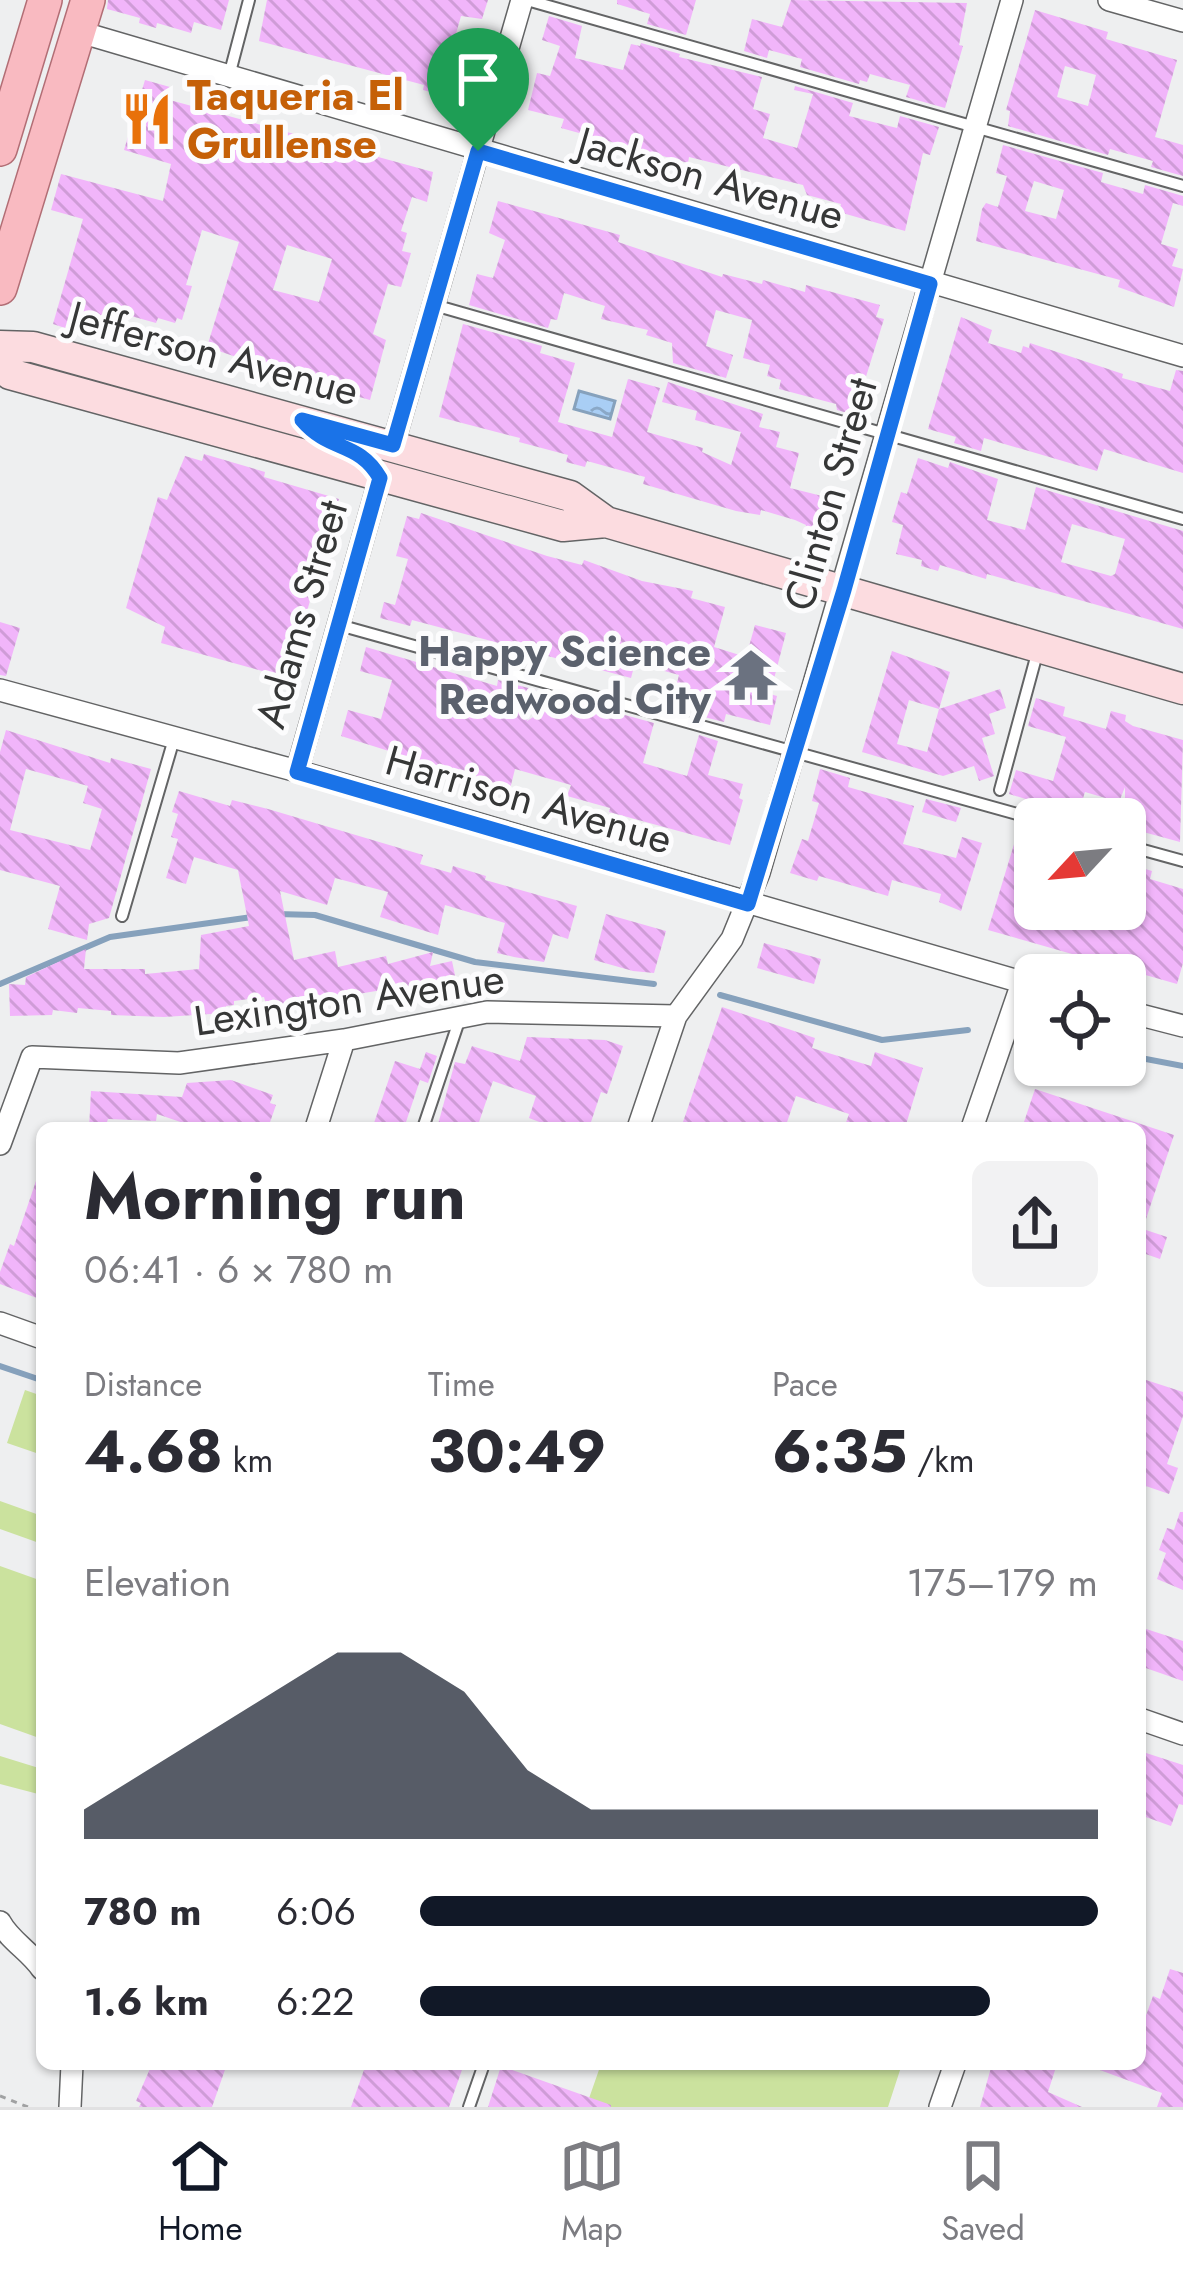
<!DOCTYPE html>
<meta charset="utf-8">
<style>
body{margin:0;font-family:Jost,sans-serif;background:#f2f2f3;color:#2b2b33;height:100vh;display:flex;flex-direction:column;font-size:45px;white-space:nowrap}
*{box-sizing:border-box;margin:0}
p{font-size:39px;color:#7c7c81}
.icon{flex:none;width:66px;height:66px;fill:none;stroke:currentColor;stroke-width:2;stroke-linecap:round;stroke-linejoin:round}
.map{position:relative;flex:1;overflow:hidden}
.side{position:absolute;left:36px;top:1122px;width:1110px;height:948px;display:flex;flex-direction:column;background:#fff;border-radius:18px;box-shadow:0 3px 9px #0004}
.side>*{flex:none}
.needle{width:78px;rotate:244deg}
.fabs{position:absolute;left:1014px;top:798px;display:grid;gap:24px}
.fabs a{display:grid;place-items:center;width:132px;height:132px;border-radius:18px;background:#fff;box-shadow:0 3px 9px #0004;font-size:60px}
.pin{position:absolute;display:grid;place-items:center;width:102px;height:102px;color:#fff;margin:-123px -51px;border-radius:50% 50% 50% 0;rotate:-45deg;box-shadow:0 0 12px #0007}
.pin .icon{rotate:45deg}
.round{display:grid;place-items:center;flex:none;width:126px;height:126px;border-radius:18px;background:#f2f2f3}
.headline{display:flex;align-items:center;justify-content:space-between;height:204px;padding:0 48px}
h1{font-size:66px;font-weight:700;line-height:90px}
.figures{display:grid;grid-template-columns:repeat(3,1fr);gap:18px;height:204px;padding:12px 48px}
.figures div{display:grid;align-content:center}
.figures b{font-size:60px;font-weight:700}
.figures small{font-size:33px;font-weight:400}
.figures p{font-size:33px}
.chart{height:336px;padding:24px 48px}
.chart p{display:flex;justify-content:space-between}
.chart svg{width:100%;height:216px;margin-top:12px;fill:#111827;opacity:.7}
ul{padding:0 48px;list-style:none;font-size:39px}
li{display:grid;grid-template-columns:192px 144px 1fr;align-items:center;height:90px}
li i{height:30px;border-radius:15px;background:#111827}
.tab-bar{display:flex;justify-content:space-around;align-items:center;height:168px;border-top:3px solid #e1e1e2;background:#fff;font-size:33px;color:#7c7c81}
.tab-bar a{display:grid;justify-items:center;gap:6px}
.tab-bar .active{color:#111827}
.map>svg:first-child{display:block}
.pitch{fill:#cbe29e}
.water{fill:url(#water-ripples);stroke:#86a1bc;stroke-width:3}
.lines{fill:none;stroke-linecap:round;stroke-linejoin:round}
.stream{stroke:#86a1bc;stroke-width:6}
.building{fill:url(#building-back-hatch);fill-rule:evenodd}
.service-casing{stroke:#636465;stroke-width:14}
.minor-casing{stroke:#636465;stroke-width:24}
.secondary-casing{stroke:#636465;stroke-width:33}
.primary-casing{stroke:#b26e75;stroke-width:36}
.path{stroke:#a0a1a2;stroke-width:3;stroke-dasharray:6 6;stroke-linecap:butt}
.service{stroke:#fff;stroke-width:10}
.minor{stroke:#fff;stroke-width:21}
.secondary{stroke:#fcdce0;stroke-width:30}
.primary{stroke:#f9bac1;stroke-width:33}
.route-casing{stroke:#fff;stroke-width:24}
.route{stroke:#1a73e8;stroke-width:15}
.labels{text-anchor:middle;stroke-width:10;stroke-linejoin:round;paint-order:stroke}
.food-label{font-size:42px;font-weight:bold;fill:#c56008;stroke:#fcfcfd;text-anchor:start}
.street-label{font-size:42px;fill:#363737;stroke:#fcfcfd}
.worship-label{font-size:42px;font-weight:bold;fill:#5b616d;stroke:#fcfcfd;text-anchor:end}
</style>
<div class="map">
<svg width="1183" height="2107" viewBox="0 0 1183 2107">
<defs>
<pattern id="water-ripples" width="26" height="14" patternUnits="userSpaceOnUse" patternTransform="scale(3)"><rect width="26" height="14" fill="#a9cef5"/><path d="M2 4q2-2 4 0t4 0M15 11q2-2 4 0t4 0" fill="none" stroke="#8aa8c7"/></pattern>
<pattern id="building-back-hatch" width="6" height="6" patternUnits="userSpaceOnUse" patternTransform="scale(3)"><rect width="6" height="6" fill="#f1b5fa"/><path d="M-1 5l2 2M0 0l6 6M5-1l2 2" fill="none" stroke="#cf9cd7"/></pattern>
</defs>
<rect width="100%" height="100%" fill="#eeeff0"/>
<path class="pitch" d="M25 1390 42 1396V1455L7 1443Z
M0 1501 42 1516V1544L0 1529Z
M0 1566 42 1581V1739L0 1724Z
M0 1756 42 1769V1795L0 1784Z
M601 2064H902L888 2107H586Z"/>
<path class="water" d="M579 391 615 401 610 419 574 409Z"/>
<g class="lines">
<path class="stream" d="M277 914 315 915 475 962 654 984
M0 984 110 937 252 917
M720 995 882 1040 968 1030
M1125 1055 1183 1066
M0 1366 38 1379"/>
</g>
<path class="building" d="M108 0H229L221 30 194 22 191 33 157 23 156 28 139 23 140 18 107 9Z
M267 0H488L482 19 461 16 448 62 466 67 457 99 423 90 424 85 259 41Z
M617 0H696L686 35 647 24 650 14 617 4Z
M791 0 967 3 959 45 963 46 945 108 906 97 910 85 870 74 867 82 860 80 859 84 800 67 802 59 769 50 767 58 744 51 752 19 782 27Z
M1035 10 1108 32 1106 39 1177 60 1155 137 1183 145V176L1151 167 1153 161 1110 149 1108 155 1008 126 1010 111 1006 110ZM1065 66 1096 75 1088 106 1057 97Z
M549 16 582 26 575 58 623 70 631 44 640 46 641 43 680 54 679 57 762 77 753 109 770 114 763 138 797 148 813 94 794 90 795 86 853 103 849 116 897 128 900 116 939 127 930 155 923 153 905 231 839 212 841 204 807 195 803 185 689 157 688 163 561 128 564 119 528 110 537 73 550 76 560 46 542 40Z
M145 80 170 87 166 99 433 172 427 202 412 197 401 231 407 233 402 251 411 253 401 287 388 284 373 334 386 340 370 400 331 389 329 396 302 388 304 380 207 347 239 242 202 230 186 285 192 286 182 320 177 318 175 323 158 318 156 323 106 309 99 331 70 322 68 329 53 324 83 219 51 210 61 174 163 201 171 164 124 150ZM287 245 332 259 319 302 273 290Z
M1003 145 1103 173 1101 182 1143 194 1145 185 1183 196V206L1173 203 1161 244 1178 249 1172 266 1183 269 1174 307 1118 287 1120 280 976 241 982 209 986 203 998 207 1007 176 996 173ZM1034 181 1064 190 1056 219 1025 211Z
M498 201 620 235 618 242 722 277 723 274 762 284 763 280 805 292 806 285 880 305 876 317 884 319 854 415 837 410 836 404 779 389 781 380 767 376 770 365 743 358 752 320 716 310 706 346 733 355 726 378 673 363 672 343 646 335 648 330 601 319 605 306 564 293 557 320 551 319 548 328 469 305 477 274 493 278 505 240 489 233Z
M961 317 992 330 988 343 1021 353 1023 346 1029 348 1030 343 1123 374 1122 378 1170 391 1176 370 1183 371V473L1104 449 1097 471 984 438 981 451 954 443 956 437 928 429Z
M463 324 542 346 540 353 575 363 558 422 612 437 628 379 660 388 647 432 703 448 702 452 731 465 741 432 695 420 697 411 662 402 668 382 763 414 759 427 780 432 776 447 799 453 790 488 830 498 820 535 805 530 806 525 795 520 761 510 760 515 736 511 643 484 645 477 587 461 585 467 566 462 568 455 519 442 520 438 439 417Z
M204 454 265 472 264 477 339 499 288 678 161 643 165 627 126 608 158 497 167 500 185 456 202 461Z
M918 458 948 468 950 462 998 479 987 520 1025 530 1036 487 1183 531V629L987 574 986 579 940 565 938 571 921 566 922 560 896 554 903 525 892 522 901 492 907 494ZM1072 524 1125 539 1115 574 1111 576 1061 562Z
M421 513 547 556 582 565 584 560 642 581 693 591 691 598 725 607 714 647 746 657 755 625 786 633 770 694 777 696 770 725 726 714 724 722 704 717 707 708 673 698 679 675 635 663 631 678 412 620 410 626 380 618 384 602 395 605 408 559 396 556 407 516 419 519Z
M0 622 20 628 6 676 0 675Z
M366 647 497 686 498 680 536 690 527 721 557 702 566 705 574 701 654 723 643 763 687 776 699 735 718 741 708 775 743 784 739 798 743 800 730 845 609 812 610 808 567 796 571 785 515 769 510 789 341 736 348 710 381 719 392 680 360 671Z
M892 651 950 672 939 709 1000 689 1006 708 989 714 995 734 982 738 994 776 979 781 974 766 943 776 862 752ZM909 700 939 709 927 752 897 744Z
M1036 698 1065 707 1063 716 1106 729 1111 711 1126 715 1125 721 1133 726 1183 740 1180 842 1125 827V787L1119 802 1085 792 1078 814 1066 819 1050 814 1052 807 1009 794 1016 770 1053 781 1066 737 1028 726Z
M6 730 110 763 111 758 151 769 109 918 89 924 87 940 48 929 60 886 0 870V752ZM26 769 88 786 83 803 102 809 90 850 10 830Z
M820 769 850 778 848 787 914 806 903 844 956 858 962 837 982 843 961 911 939 902 941 894 892 880 888 896 819 876 817 881 790 873 802 839 808 841 819 803 812 801Z
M179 791 230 806 232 800 268 809 423 855 420 864 451 873 453 866 486 876 485 880 577 906 568 939 553 934 544 962 514 957 497 953 505 923 445 905 438 935 380 917 388 892 335 878 327 905 280 891 294 960 335 951 338 967 386 956 388 964 433 952 430 966 452 961 456 980 407 991 406 986 328 999H317V996L267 1008 264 997 234 1001V1005L226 1006V1013L164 1017 111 1015V1011L78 1008 77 1013 53 1010 52 1015 10 1016 9 984 25 985 26 977 86 949 84 969H145V974L199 969 201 935 249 926 238 870 194 857 186 884 166 878 178 839 171 837 178 814 172 812Z
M926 799 961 808 956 822 922 812Z
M1018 831 1035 837V909H1092L1125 919V863L1152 871 1150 879 1183 889V963L1177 984 988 930Z
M606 914 666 931 654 973 633 971 594 960Z
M764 943 821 959 814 984 757 968Z
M722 1007 815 1038 812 1048 871 1066 875 1052 923 1068 905 1128H844L849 1114 796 1096 785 1128H701L683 1122Z
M527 1037 605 1040 623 1046 607 1094 601 1092 589 1128H555L529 1118 536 1096 493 1081 477 1128H437L455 1062 465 1064 472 1046 520 1061Z
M426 1052 437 1056 428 1083 420 1080 404 1128 374 1123 395 1061 420 1069Z
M231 1080 273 1095 270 1103 276 1105 268 1128H198L157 1114 156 1121 108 1119 105 1128H89L91 1091 182 1097 187 1083Z
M1035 1089 1174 1135 1143 1228 1140 1227V1128H1022Z
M39 1172H42V1300L0 1284V1272L10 1244 14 1246Z
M1140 1228 1167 1237 1160 1259 1140 1252Z
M1140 1378 1183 1392V1416L1167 1464 1178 1468 1169 1494 1140 1484Z
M1180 1512H1183V1590L1157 1579 1166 1553 1159 1550 1167 1528 1174 1530Z
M1140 1627 1183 1641V1681L1140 1666Z
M1140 1751 1183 1765V1805L1179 1804 1171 1826 1140 1815Z
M1170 1969 1183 1973V2107H1157L1162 2093 1089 2066 1140 2064V2032L1153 1996 1160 1999Z
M152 2064H227L212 2107H139L141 2103 136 2101Z
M366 2064H464L449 2107H351Z
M992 2064H1057L1048 2092 1082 2107H980Z
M501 2066 611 2105V2107H488Z"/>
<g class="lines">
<g class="service-casing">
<path id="service" d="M527 0 1183 186
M229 76 249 0
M434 305 1183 519
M339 625 1035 819
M1000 790 1038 650
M1125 845 1183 861
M122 916 174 739
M423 1128 460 1018
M469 2107 484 2064"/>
</g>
<g class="minor-casing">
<path id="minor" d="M1109 0 1183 21
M80 32 1183 356
M393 445 522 0
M0 690 297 771 1035 986
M297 771 380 478
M1125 1011 1183 1026
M316 1128 344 1040
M638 1128 676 1016 732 939 759 873 1012 0
M972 1128 1022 983
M0 1144 32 1057 179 1063 344 1040 487 1012 676 1016
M0 1323 42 1338
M1140 1719 1183 1734
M0 1922C10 1941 30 1951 42 1969
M70 2107 72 2064
M940 2107 955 2064"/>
</g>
<g class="secondary-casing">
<path id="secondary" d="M0 346 33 347 570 496 606 522 1183 689
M0 364 10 374 563 526 606 522"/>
</g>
<g class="primary-casing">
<path id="primary" d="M0 149 45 0
M0 288 88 0"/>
</g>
<path class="path" d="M0 2096 28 2107"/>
<use href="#service" class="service"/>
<use href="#minor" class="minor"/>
<use href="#secondary" class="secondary"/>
<use href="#primary" class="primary"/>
</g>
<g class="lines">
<g class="route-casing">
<path id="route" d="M478 151 930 284 844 590 748 904 297 772 380 478C358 440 330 453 302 420L393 445Z"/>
</g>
<use href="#route" class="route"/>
</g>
<defs>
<g id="restaurant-bare" transform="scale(4.14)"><path d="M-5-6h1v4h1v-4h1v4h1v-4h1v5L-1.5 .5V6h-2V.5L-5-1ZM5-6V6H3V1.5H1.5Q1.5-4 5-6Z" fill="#e8710a" stroke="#fcfcfd" stroke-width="2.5" paint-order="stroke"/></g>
<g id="temple-bare" transform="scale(4.14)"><path d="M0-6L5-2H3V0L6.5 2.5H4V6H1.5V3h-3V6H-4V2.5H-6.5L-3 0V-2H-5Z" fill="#6b7280" stroke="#fcfcfd" stroke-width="2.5" paint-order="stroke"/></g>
</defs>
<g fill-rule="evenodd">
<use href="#restaurant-bare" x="147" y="119"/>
<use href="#temple-bare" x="751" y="675"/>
</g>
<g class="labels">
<g class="food-label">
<text x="187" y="110">Taqueria El<tspan x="187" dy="48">Grullense</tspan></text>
</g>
<g class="street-label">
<text transform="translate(711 178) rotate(16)" y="15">Jackson Avenue</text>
<text transform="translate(214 353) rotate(15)" y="15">Jefferson Avenue</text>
<text transform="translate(830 494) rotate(-74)" y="15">Clinton Street</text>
<text transform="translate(301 614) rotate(-74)" y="15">Adams Street</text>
<text transform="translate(529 799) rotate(16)" y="15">Harrison Avenue</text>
<text transform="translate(349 999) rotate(-8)" y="15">Lexington Avenue</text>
</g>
<g class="worship-label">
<text x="711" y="666">Happy Science<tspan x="711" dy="48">Redwood City</tspan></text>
</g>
</g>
</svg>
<div class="fabs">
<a><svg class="needle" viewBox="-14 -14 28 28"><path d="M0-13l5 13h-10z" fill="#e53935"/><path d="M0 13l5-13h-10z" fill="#7c7c81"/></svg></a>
<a><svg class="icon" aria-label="locate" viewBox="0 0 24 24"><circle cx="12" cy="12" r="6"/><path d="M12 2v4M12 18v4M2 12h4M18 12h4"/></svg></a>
</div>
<div class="pin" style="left:478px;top:151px;background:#1e9e55"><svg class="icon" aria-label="arrive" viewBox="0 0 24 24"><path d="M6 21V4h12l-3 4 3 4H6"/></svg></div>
<section class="side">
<div class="headline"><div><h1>Morning run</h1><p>06:41 · 6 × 780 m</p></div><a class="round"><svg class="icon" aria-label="share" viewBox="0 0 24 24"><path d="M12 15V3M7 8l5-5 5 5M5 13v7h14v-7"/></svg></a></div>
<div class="figures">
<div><p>Distance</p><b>4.68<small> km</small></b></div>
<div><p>Time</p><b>30:49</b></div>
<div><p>Pace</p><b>6:35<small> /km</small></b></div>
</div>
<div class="chart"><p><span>Elevation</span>175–179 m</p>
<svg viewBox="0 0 160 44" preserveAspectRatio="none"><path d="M0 44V38L10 30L20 22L30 14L40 6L50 6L60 14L70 30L80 38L90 38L100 38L110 38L120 38L130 38L140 38L150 38L160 38V44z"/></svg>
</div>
<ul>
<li><b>780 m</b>6:06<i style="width:100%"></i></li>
<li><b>1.6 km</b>6:22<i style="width:84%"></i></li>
</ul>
</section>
</div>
<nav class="tab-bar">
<a class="active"><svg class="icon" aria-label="home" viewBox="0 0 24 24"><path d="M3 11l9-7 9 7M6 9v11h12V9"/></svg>Home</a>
<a><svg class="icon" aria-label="map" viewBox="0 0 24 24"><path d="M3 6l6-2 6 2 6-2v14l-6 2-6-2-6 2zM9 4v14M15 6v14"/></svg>Map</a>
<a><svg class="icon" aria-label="saved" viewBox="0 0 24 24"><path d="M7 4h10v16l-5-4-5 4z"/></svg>Saved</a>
</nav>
